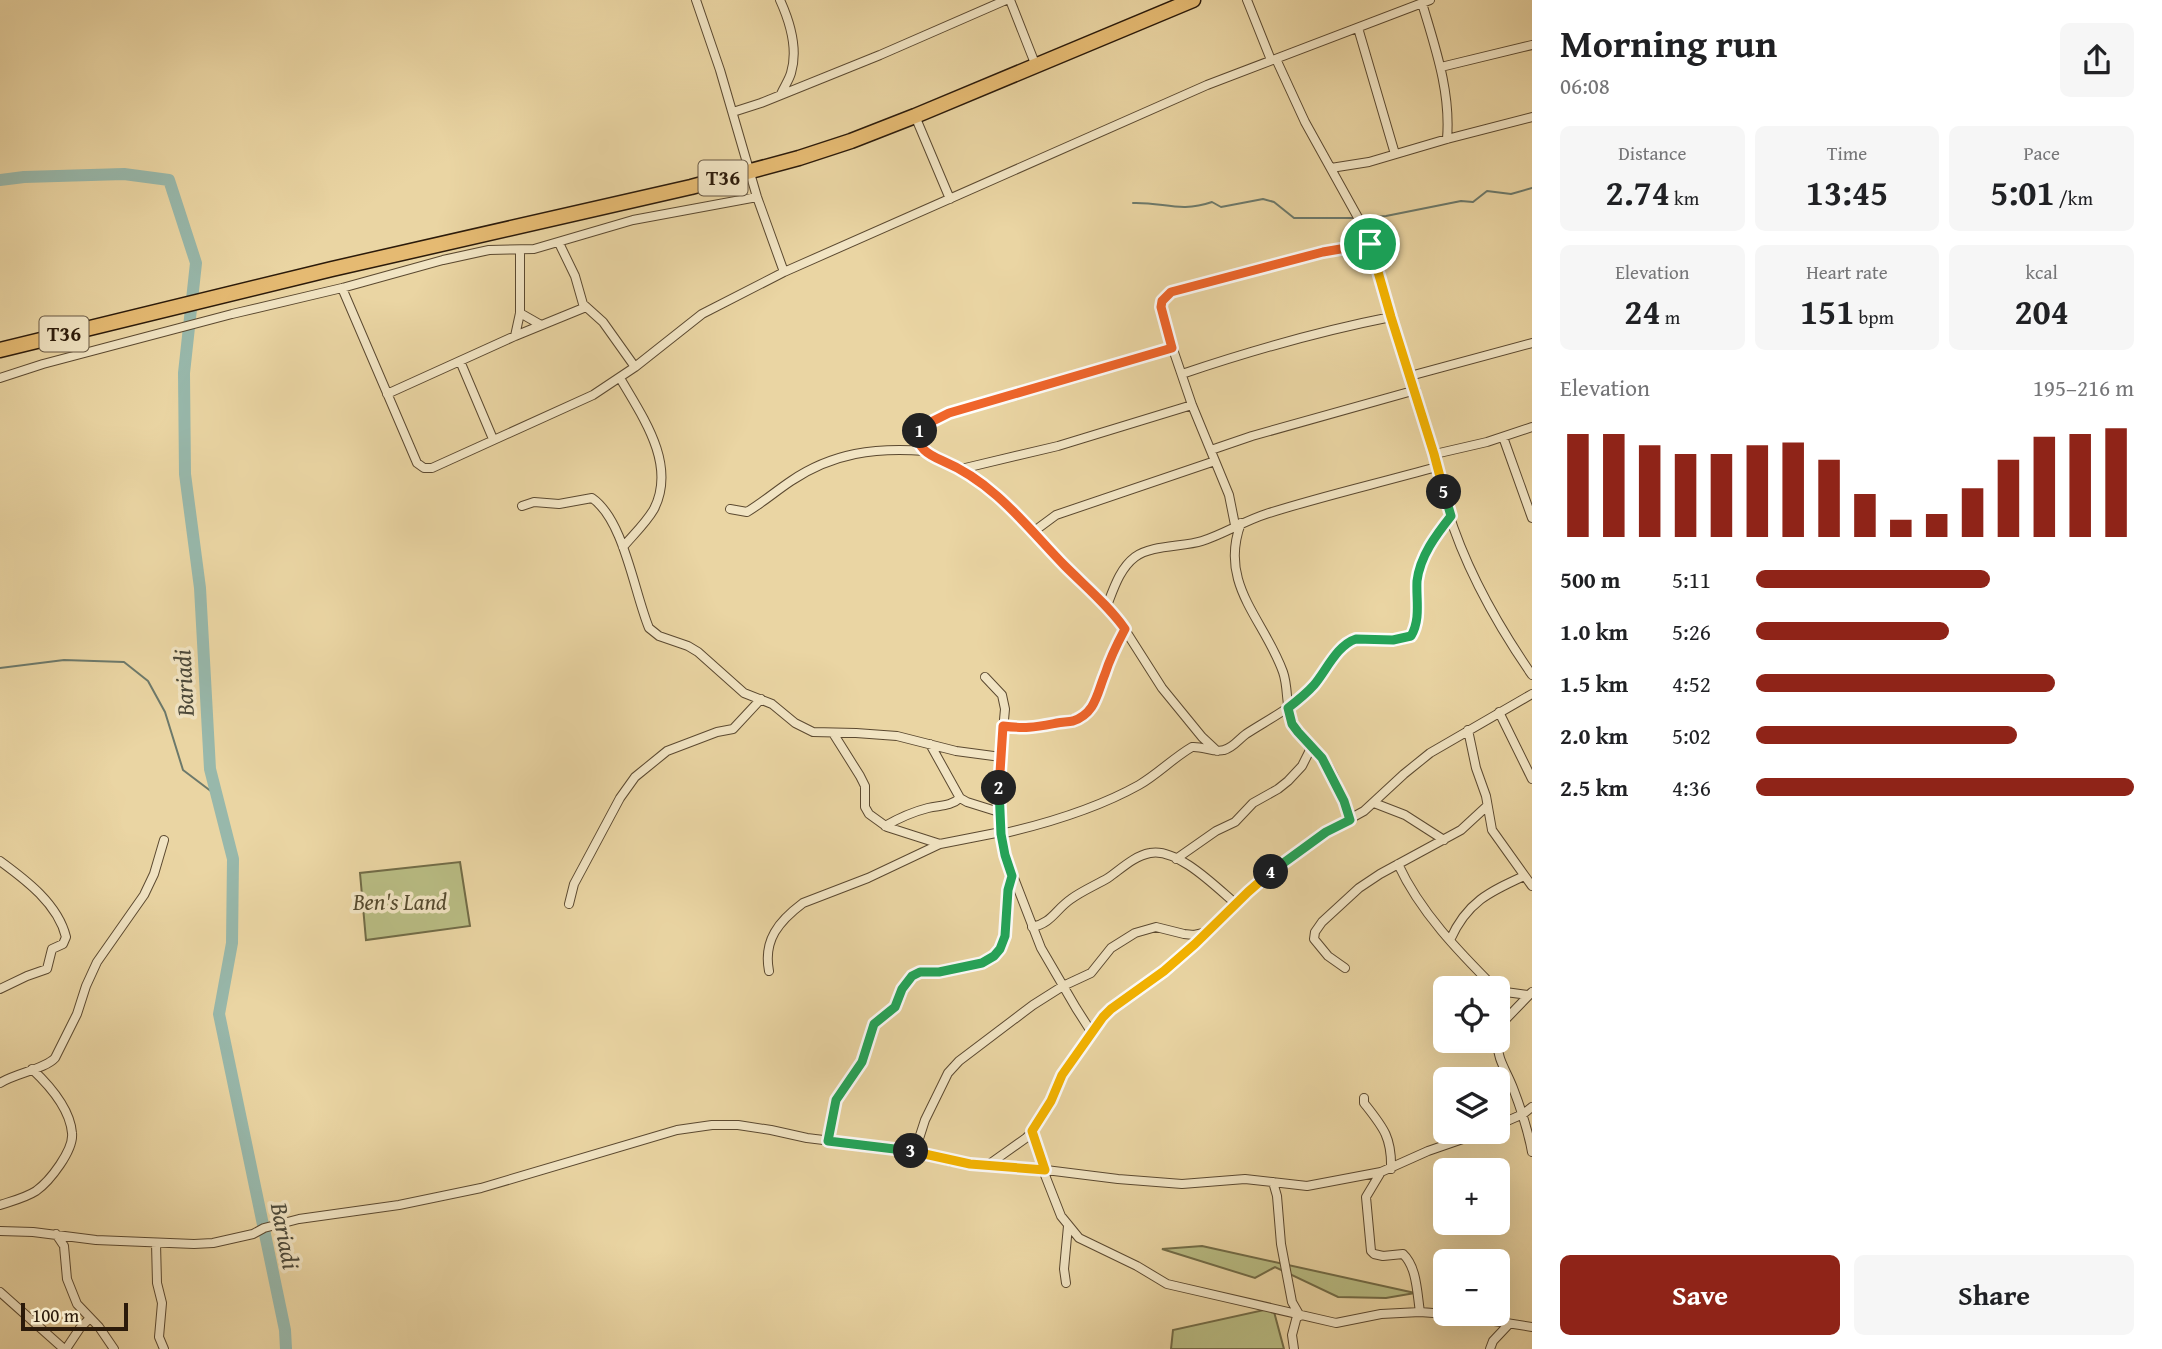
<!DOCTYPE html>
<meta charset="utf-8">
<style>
body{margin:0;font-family:"Gentium Book Plus",serif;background:#f6f6f6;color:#202124;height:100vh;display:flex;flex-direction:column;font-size:26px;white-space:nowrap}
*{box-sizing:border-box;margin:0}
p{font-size:23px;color:#757577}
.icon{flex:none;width:38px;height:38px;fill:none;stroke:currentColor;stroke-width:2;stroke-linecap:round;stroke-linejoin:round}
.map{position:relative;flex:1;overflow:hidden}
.details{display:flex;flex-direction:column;background:#fff;width:630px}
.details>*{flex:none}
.fabs{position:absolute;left:1433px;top:976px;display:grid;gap:14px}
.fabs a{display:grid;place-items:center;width:77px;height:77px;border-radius:10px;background:#fff;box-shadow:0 7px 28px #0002;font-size:35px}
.scale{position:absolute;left:21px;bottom:18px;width:107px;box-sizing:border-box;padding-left:7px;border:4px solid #2b1a0a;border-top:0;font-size:19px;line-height:24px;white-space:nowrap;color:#2b1a0a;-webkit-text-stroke:5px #f1e4c3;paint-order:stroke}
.pin{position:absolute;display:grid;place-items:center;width:60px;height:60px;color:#fff;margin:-30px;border:4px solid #fff;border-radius:50%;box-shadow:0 2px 7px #0007}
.km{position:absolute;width:35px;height:35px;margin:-18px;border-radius:50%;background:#222;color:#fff;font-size:19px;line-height:35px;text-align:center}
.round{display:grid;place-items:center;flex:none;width:74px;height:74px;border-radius:10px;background:#f6f6f6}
.headline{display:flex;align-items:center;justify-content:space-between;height:119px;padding:0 28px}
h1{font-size:38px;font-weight:600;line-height:52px}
.figures{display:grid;grid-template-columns:repeat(3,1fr);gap:10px;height:119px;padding:7px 28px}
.figures div{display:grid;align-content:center;border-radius:10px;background:#f6f6f6;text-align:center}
.figures b{font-size:35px;font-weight:600}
.figures small{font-size:19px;font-weight:400}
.figures p{font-size:19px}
.chart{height:196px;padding:14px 28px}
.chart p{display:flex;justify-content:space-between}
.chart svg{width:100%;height:126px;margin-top:7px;stroke:#8f2418;stroke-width:6}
.primary-button{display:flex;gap:14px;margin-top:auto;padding:14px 28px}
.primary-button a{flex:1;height:80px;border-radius:10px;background:#8f2418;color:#fff;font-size:28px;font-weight:600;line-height:80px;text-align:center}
.primary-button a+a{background:#f6f6f6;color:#202124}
ul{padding:0 28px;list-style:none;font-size:23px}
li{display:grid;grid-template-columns:112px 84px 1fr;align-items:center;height:52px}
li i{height:18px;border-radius:9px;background:#8f2418}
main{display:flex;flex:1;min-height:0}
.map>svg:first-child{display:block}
.green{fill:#b9bd84;stroke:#726c47;stroke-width:2}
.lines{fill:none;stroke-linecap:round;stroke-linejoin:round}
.stream{stroke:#6c796b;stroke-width:2}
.river{stroke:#98b8ab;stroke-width:12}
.minor-casing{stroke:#5b4930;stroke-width:10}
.trunk-casing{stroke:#2b1a0a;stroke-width:17}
.minor{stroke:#f1e4c3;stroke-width:8}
.trunk{stroke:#e5ba72;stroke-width:14}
.split-1-casing{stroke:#fff;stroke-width:14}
.split-2-casing{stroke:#fff;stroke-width:14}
.split-3-casing{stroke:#fff;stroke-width:14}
.split-4-casing{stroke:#fff;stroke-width:14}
.split-5-casing{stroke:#fff;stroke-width:14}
.split-6-casing{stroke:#fff;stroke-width:14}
.split-1{stroke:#f0652b;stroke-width:9}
.split-2{stroke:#f0652b;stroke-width:9}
.split-3{stroke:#22a559;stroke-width:9}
.split-4{stroke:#f5b400;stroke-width:9}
.split-5{stroke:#22a559;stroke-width:9}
.split-6{stroke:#f5b400;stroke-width:9}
.labels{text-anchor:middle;stroke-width:7;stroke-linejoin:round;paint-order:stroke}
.shield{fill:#f1e4c3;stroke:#665742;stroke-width:2}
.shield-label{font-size:21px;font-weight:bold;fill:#2b1a0a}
.park-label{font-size:23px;font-style:italic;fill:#564b2f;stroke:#f1e4c3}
.water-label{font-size:24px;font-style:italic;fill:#4c493a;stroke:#f1e4c3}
</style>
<main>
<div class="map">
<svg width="1532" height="1349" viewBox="0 0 1532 1349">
<rect width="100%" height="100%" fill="#ead5a3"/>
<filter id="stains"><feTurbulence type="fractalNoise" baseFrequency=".00286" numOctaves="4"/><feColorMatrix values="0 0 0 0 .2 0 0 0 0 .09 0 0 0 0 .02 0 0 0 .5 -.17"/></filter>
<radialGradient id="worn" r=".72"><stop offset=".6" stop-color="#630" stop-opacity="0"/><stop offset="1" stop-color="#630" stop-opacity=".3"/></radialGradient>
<path class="green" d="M460 862 470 926 366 940 360 873Z
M1202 1246 1415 1293 1386 1298 1338 1297 1275 1267 1255 1278 1162 1249Z
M1273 1308 1284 1349H1171L1173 1330Z"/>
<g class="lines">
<path class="stream" d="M1133 203C1164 202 1180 213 1212 202L1221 207 1263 199 1274 202 1294 218H1355
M1361 218 1386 216 1461 201 1473 202 1487 191 1511 194 1532 188
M0 668 64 660 124 662 148 681 165 712 183 770 216 795"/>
<path class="river" d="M0 180 24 177 124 174 169 180 196 263 184 373 185 474 200 588 210 769 233 859 232 943 219 1014 285 1330 286 1349"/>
<g class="minor-casing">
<path id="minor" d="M696 0 720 70 757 197 784 272
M780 0C790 22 798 50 791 73 789 80 784 87 781 94
M1010 0 1036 66
M1247 0 1271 60
M1422 3C1435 47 1451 92 1447 139
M1358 28 1395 154
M1276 59 1305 122 1366 232 1391 317 1435 454C1446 533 1487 610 1532 675
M1441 67 1532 45
M733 112 761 103 880 55 1006 0
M915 116 950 199
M1331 168 1369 162 1447 139 1532 117
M559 243 575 276 583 304 603 322 635 367
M342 288 417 463 424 468H432L593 395 635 367 702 314 784 272 1207 85 1430 0
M520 313 541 325
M515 336 520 313V250
M1172 348 949 413 933 421 919 431 918 436 921 447 932 456 954 465 979 480 1016 512 1049 550 1120 622 1162 688 1202 737 1217 751
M460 361 493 439
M1182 374C1250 351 1320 331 1391 317
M1410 376 1532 343
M0 378 43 364 232 314 342 288 443 260 489 250 534 249 633 220 757 197
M620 378C642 416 677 464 654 509 646 523 633 535 623 547
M387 394 515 336 586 307
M1503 437 1532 518
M1211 450 1252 436 1416 390
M1435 454 1487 442 1532 427
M961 469 1058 446 1192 405
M522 506 534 502 559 504 592 498C624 520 634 592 649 628L659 636 688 646 698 652 744 693 772 704 795 723 813 732 856 733 897 736 956 751 1001 757
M730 509 747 512C762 503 776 491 791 481 832 453 876 447 925 451
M1241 523C1218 584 1264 619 1283 672 1289 689 1285 708 1293 725 1298 736 1310 743 1318 752 1334 770 1343 798 1350 820
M1235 525 1229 495 1192 405 1164 323 1161 307 1162 301 1166 296 1176 290 1323 252 1370 244
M1033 532 1056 515 1215 461
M1106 608C1113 591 1119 569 1135 557 1151 545 1183 547 1202 541 1224 534 1244 521 1266 514 1322 496 1380 483 1436 467
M985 677 1002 695 1005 709 999 774V812L1005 855 1041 948 1076 1008 1092 1033
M1499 712 1532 779
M1003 726C1026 729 1035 727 1057 723 1090 717 1094 711 1103 679 1107 661 1117 645 1125 629
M1468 730 1476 768 1486 796 1492 830 1532 886
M833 733 860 776 865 786V807L869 814 887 827 940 844 1001 832
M930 744 960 798 967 802 999 812
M1374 803 1405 815 1444 840
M885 826C899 818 912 812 928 808 939 805 950 807 960 798
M1001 834C1049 823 1096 809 1139 785 1158 774 1173 758 1192 747 1203 746 1214 753 1224 750 1233 748 1239 739 1246 734 1269 719 1294 707 1313 686 1326 672 1337 644 1356 639 1368 639 1402 644 1410 636 1421 627 1416 593 1418 578 1421 554 1436 535 1451 516
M1176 859 1216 831 1235 822 1253 803 1278 789 1288 781 1302 766 1312 746
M0 861C26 880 58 904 66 937L63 944 52 949 47 969 27 976 0 989
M1398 864C1420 912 1459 952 1496 989
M569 904 574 884 620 798 635 777 667 751 717 732 733 729 761 699
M1032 927C1052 923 1055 910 1071 899 1082 891 1096 885 1108 878 1121 869 1134 856 1150 853 1177 847 1217 888 1236 904
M1450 940C1467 902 1489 892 1524 876
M1345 968 1328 956 1314 939 1315 932 1322 922 1359 888 1380 874 1461 830 1487 806
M769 971C763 940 779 921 803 903L868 878 940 844
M1498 991 1528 995
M1498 1034 1505 1020 1532 992
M1497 1041C1497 1059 1507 1072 1513 1088 1521 1109 1528 1130 1532 1152
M0 1083C16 1073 45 1069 55 1058L77 1014 86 986 97 962 144 895 154 874 164 840
M1364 1098V1103C1383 1127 1392 1137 1391 1169
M1498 1125 1523 1114 1532 1107
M1033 1131 1045 1170
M828 1141 836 1100 862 1062 874 1024 896 1007 907 981 920 972H939L982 963 994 956 1000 949 1005 935 1008 890 1012 876
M915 1151 925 1120 948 1073 959 1061 1033 1005 1063 986 1091 973 1111 948 1135 933 1156 927 1184 934 1194 935 1208 932
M988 1165 1026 1138 1035 1129 1051 1101 1062 1075 1081 1046 1111 1009 1164 971 1195 944 1263 878 1326 832 1364 811 1404 774 1430 753 1532 694
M1043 1170 1061 1216 1079 1238 1137 1266 1167 1284 1336 1323 1381 1314 1420 1312 1446 1314
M1381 1172 1366 1197 1371 1251 1374 1254 1383 1256 1403 1254C1417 1267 1417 1293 1420 1312
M1273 1182 1277 1196 1281 1244 1292 1302 1300 1316
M0 1205C12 1201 25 1198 36 1191 50 1181 74 1150 72 1133 70 1109 48 1084 32 1069
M0 1231 33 1232 96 1240 194 1244 213 1243 253 1234 264 1228 299 1219 399 1205 481 1188 677 1130 712 1125H738L771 1130 807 1138 922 1152 949 1161 970 1164 1038 1169 1118 1179 1182 1184 1245 1179 1307 1186 1381 1172 1428 1151 1483 1132
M56 1234 64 1246 67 1279 77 1304 99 1327 114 1349
M156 1243 157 1283 162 1303 159 1337 164 1349
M1066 1283 1064 1269 1068 1226
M0 1292 64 1349
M1449 1314 1532 1327
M66 1349 80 1328 90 1318
M1294 1349 1292 1335 1297 1316
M1490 1349 1493 1341 1509 1324"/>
</g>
<g class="trunk-casing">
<path id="trunk" d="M0 350 332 269 691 187 799 158 851 141 915 116 1193 0"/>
</g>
<use href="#minor" class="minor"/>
<use href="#trunk" class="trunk"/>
</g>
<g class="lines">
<g class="split-1-casing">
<path id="split-1" d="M920 431 933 421 949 413 1172 348 1161 307 1162 301 1171 292 1323 252 1370 244"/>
</g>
<g class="split-2-casing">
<path id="split-2" d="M920 431C914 447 929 455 943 461 995 483 1027 527 1065 566 1085 586 1109 606 1125 629 1117 644 1110 658 1105 674 1097 693 1096 713 1073 721 1068 722 1062 722 1057 723 1035 727 1026 729 1003 726L999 788"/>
</g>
<g class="split-3-casing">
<path id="split-3" d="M911 1151 828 1141 836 1100 862 1062 874 1024 895 1007 902 989 912 976 920 972H939L982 963 994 956 1000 949 1005 936 1008 890 1012 876 1005 855 1001 834 999 788"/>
</g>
<g class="split-4-casing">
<path id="split-4" d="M911 1151 970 1164 1045 1170 1032 1131 1051 1101 1062 1075 1103 1017 1111 1009 1164 971 1195 944 1248 892 1271 872"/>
</g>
<g class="split-5-casing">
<path id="split-5" d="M1271 872 1326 832 1350 820 1344 801 1322 758 1298 732 1292 724 1288 708C1297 701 1306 694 1314 685 1326 671 1337 645 1356 639L1393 640 1411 636C1421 619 1416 600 1417 581 1420 556 1436 535 1451 516L1444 492"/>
</g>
<g class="split-6-casing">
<path id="split-6" d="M1370 244 1391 317 1434 454 1444 492"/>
</g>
<use href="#split-1" class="split-1"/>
<use href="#split-2" class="split-2"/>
<use href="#split-3" class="split-3"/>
<use href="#split-4" class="split-4"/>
<use href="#split-5" class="split-5"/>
<use href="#split-6" class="split-6"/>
</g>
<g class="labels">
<g class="shield">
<rect x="698.5" y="160.5" width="49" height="35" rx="5"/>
<rect x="39.5" y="316.5" width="49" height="35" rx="5"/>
</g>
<g class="shield-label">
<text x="723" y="185">T36</text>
<text x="64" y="341">T36</text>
</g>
<g class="park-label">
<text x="400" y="910">Ben's Land</text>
</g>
<g class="water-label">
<text transform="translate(184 683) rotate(-93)" y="8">Bariadi</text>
<text transform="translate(285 1236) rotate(79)" y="8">Bariadi</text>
</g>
</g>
<rect width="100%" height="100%" filter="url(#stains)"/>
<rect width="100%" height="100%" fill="url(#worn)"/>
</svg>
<div class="fabs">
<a><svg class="icon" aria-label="locate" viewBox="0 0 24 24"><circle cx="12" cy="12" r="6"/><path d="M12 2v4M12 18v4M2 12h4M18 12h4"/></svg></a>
<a><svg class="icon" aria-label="layers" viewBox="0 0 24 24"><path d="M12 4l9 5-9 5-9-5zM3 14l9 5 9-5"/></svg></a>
<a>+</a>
<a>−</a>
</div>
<div class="scale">100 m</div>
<div class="pin" style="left:1370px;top:244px;background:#1e9e55"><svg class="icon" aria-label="arrive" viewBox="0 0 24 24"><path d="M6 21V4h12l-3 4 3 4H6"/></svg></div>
<b class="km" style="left:920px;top:431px">1</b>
<b class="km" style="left:999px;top:788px">2</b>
<b class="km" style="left:911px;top:1151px">3</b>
<b class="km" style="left:1271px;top:872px">4</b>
<b class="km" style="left:1444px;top:492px">5</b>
</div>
<section class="details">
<div class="headline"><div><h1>Morning run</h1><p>06:08</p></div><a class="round"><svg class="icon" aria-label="share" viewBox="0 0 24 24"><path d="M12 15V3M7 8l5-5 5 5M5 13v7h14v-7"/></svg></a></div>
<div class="figures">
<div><p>Distance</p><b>2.74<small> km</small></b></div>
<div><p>Time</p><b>13:45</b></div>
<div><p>Pace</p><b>5:01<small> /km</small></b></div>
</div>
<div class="figures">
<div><p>Elevation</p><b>24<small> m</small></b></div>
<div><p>Heart rate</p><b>151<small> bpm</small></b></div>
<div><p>kcal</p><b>204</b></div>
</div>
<div class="chart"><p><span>Elevation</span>195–216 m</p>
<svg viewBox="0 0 160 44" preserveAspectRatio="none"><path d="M5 44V8M15 44V8M25 44V12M35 44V15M45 44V15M55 44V12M65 44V11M75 44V17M85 44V29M95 44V38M105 44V36M115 44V27M125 44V17M135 44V9M145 44V8M155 44V6"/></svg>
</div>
<ul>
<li><b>500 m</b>5:11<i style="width:62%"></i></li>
<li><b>1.0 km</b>5:26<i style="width:51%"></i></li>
<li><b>1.5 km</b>4:52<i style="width:79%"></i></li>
<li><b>2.0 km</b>5:02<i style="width:69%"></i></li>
<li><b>2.5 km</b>4:36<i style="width:100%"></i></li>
</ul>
<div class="primary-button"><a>Save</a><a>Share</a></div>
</section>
</main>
